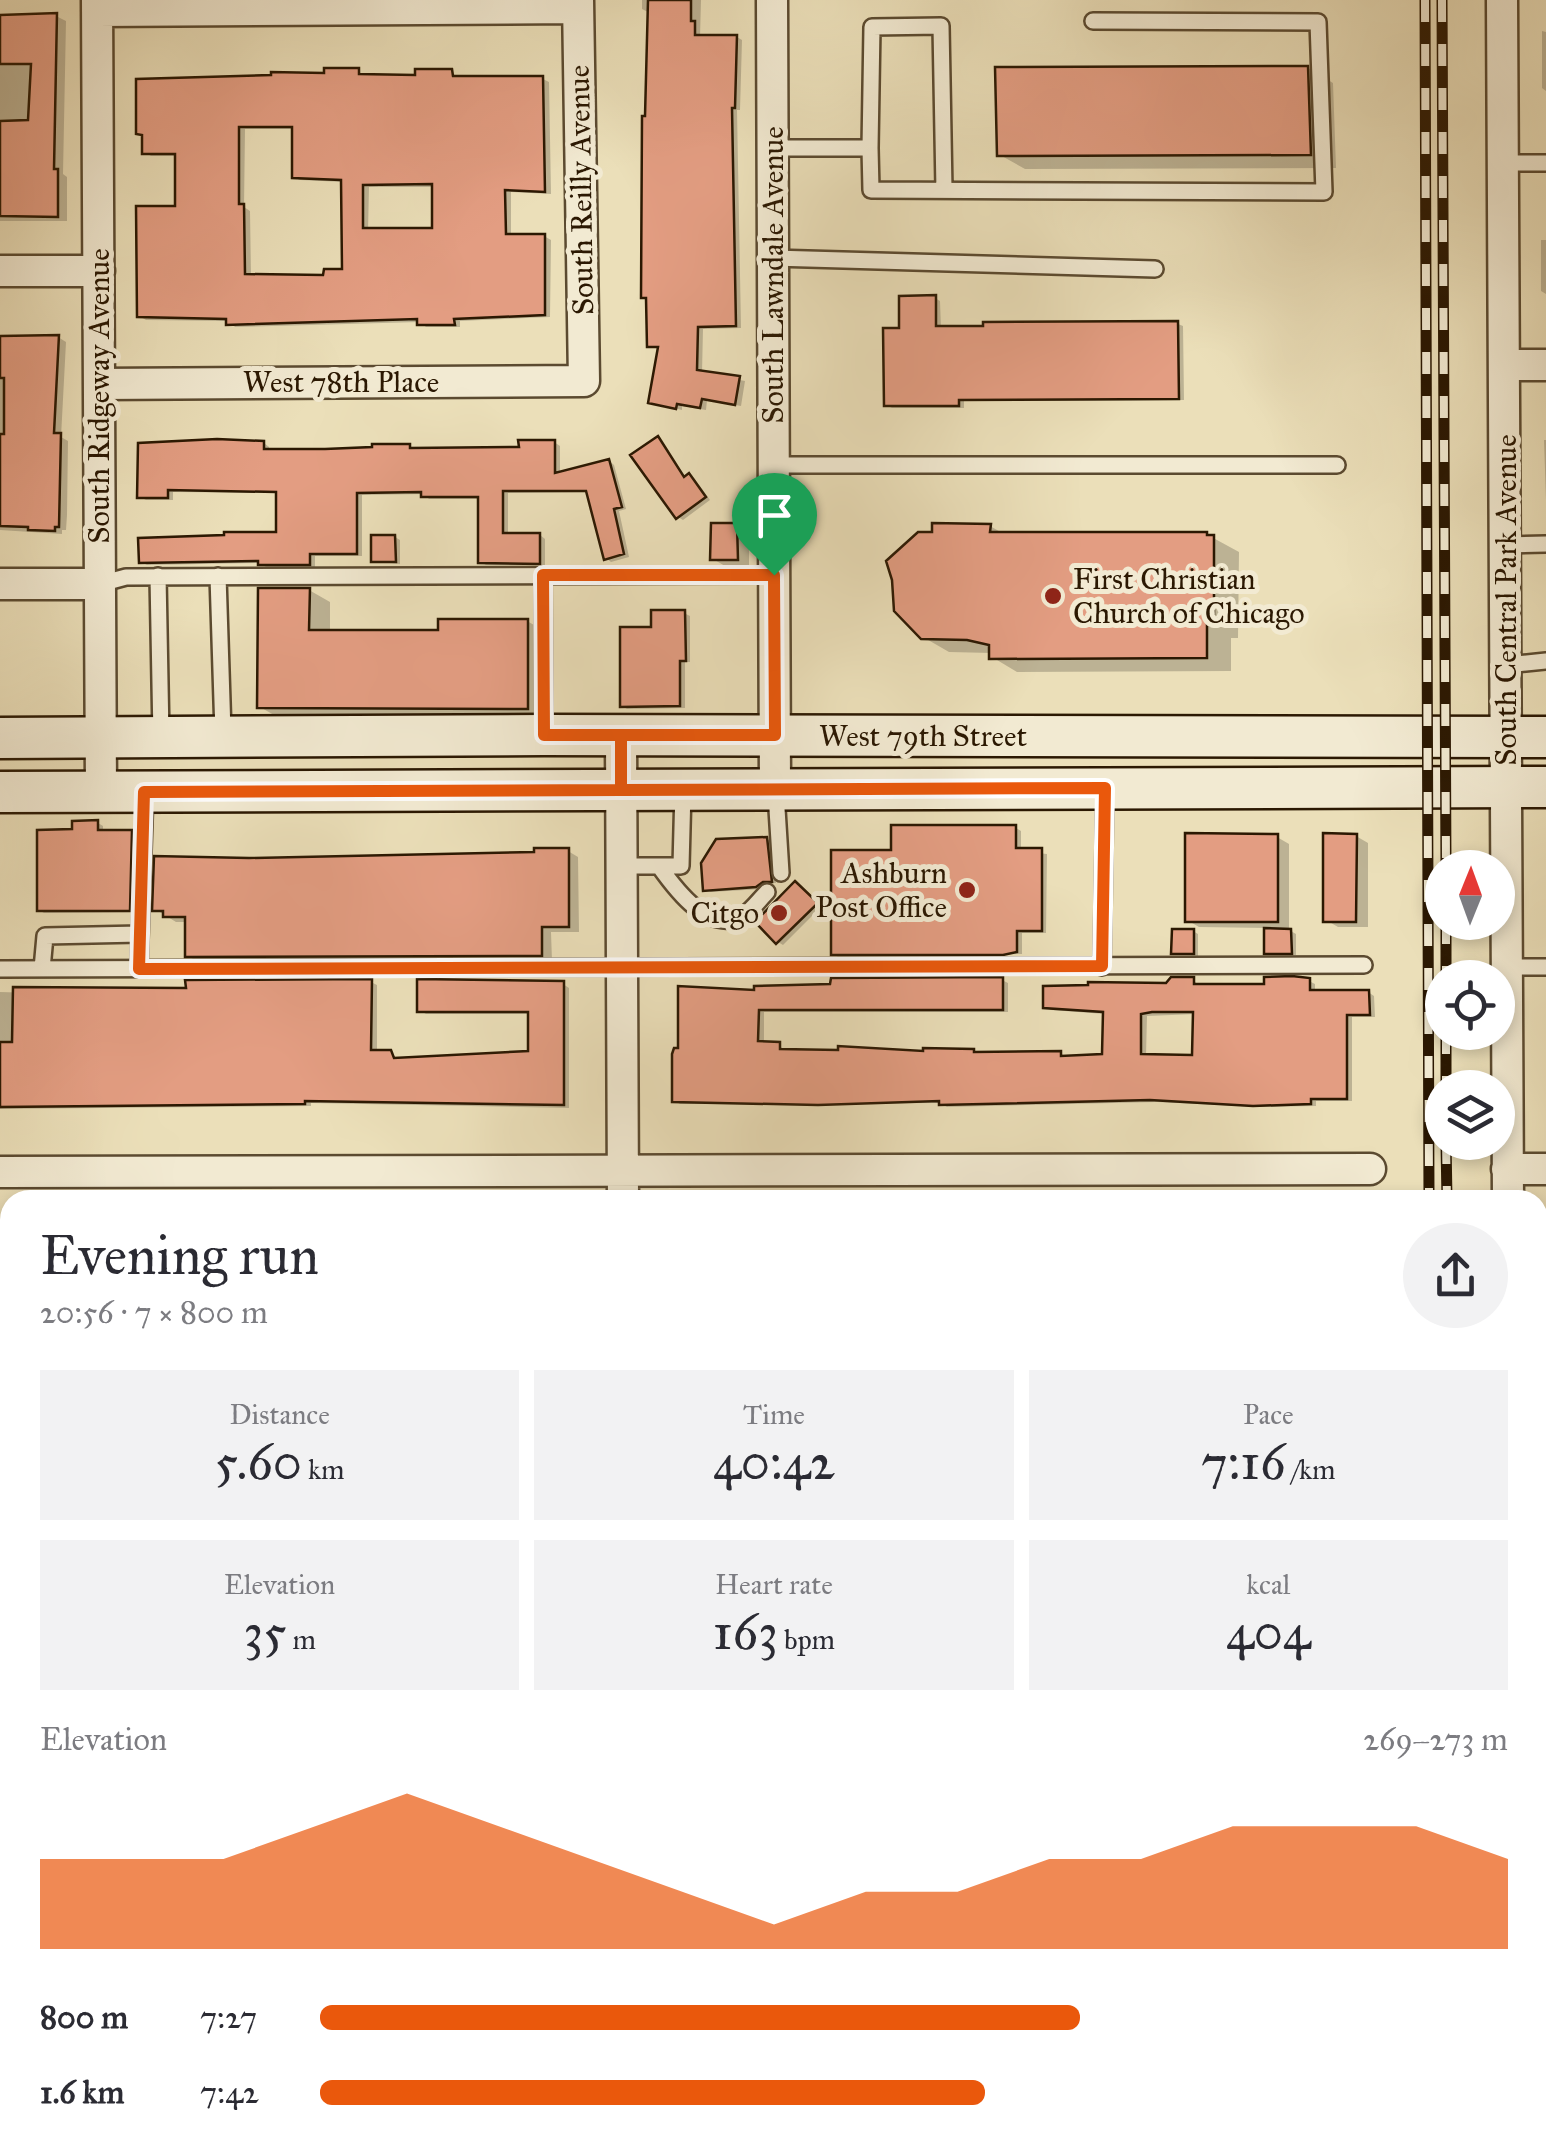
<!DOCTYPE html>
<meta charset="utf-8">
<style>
body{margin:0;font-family:"IM FELL Great Primer",serif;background:#f2f2f3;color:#2b2b33;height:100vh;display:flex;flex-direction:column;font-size:38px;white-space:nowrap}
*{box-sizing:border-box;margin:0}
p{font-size:32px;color:#7c7c81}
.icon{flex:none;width:55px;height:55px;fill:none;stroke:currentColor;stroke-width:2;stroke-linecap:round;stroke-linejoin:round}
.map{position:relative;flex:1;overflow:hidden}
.drawer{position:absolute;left:0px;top:1190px;width:1548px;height:962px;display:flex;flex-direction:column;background:#fff;border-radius:30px 30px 0 0;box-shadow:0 5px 15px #0003}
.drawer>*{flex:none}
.needle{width:65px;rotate:1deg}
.tools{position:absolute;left:1425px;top:850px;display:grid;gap:20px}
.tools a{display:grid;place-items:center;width:90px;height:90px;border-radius:50%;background:#fff;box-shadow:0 5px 15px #0003;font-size:50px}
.pin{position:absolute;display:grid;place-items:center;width:85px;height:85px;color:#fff;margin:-102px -42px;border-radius:50% 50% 50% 0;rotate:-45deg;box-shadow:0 0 10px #0007}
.pin .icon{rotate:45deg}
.round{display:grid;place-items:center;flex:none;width:105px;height:105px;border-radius:52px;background:#f2f2f3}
.headline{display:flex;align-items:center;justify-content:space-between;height:170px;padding:0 40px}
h1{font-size:55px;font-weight:600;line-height:75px}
.metrics{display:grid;grid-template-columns:repeat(3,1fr);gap:15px;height:170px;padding:10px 40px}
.metrics div{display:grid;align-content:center;border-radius:0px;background:#f2f2f3;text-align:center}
.metrics b{font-size:50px;font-weight:600}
.metrics small{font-size:28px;font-weight:400}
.metrics p{font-size:28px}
.chart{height:280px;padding:20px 40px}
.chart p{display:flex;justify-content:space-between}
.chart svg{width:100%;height:180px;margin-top:10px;fill:#ea580c;opacity:.7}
ul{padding:0 40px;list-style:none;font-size:32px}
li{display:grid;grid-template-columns:160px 120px 1fr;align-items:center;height:75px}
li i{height:25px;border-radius:12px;background:#ea580c}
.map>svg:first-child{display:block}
.shadow{fill:#0003;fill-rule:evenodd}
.building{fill:#e39d82;stroke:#2b1802;stroke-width:2.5;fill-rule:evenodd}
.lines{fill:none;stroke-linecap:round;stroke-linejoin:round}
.service-casing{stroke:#5b4a30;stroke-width:20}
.minor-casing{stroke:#5b4a30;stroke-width:35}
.secondary-casing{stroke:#2b1802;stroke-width:45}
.service{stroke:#f2ead2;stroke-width:15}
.minor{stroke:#f2ead2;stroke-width:30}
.secondary{stroke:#f2ead2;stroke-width:40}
.rail-casing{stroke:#2b1802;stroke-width:11}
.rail{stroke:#f2ead2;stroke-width:8;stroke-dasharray:22;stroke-linecap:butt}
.route-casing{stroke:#fff;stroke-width:20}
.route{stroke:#ea580c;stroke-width:12}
.poi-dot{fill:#8f2418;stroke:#f2ead2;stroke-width:4}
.labels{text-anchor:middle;stroke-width:10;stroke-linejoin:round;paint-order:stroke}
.street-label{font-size:30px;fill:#2b1802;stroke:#f2ead2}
.poi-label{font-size:30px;fill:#2b1802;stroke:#f2ead2;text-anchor:end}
</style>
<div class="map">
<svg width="1546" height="2151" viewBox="0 0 1546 2151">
<rect width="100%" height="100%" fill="#ebdfb9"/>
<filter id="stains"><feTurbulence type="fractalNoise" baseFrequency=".002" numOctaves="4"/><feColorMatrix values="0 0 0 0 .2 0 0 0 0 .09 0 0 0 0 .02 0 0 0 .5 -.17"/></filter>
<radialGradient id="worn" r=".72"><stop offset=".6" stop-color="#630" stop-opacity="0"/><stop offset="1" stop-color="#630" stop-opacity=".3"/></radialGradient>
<path class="shadow" d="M642 0H701L700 37H737L742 40 740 110H737L741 328 703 329 702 373 745 381 741 406 707 400 706 410 682 406V410L651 402 660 349 649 346 648 12 642 9Z
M0 16H56L66 21 63 174 67 177V221H0Z
M1542 31 1546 32V91L1542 88Z
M1308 68 1333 83 1336 168 1025 169 1000 155Z
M358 70 364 77H418L452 72 458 79H543L549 82 551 194 511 192V237L544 236 551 240 550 317 460 321V327H426L420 322 235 327 229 321 146 320 139 316 177 209 178 156H151L145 152 326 75ZM245 129H295L294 177 300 180 344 182 345 271 326 278 251 277 250 211 244 207ZM369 187H434L435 230 368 231Z
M1541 240H1546V294L1541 291Z
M935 298 940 301 941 329 1178 324 1183 326 1184 400 964 401V408H892L886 405 902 330Z
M0 337H58L66 342 61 437 68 441 67 515 66 530H62V534L0 530Z
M659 438 686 478 689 476 694 478 710 500 683 520 678 517Z
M1544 440H1546V500Z
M554 442 560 446V475L609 461 614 465 626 509 619 511 629 557 611 562 606 558 589 492 508 493V535H540L545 539V565H486L481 562 480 499H429L424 494 362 495V556H315V567H266L260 563 147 565 141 562 279 534 278 493 173 492V500H146L140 497 264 443 269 447V451L409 446 415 449H522Z
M737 526 749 533V566H725L713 559Z
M990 526 1004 534H1206L1239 552 1238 638H1231V671L1017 672 992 657V653L949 652 923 637Z
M395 537 400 540V564L373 561Z
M309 590 330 602V633H441L527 621 548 633V720L281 719 260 707Z
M684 613 690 616V662H685V708L627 709 622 706 653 629Z
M98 823 103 826V832H131L136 835 134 912 44 913 39 910 75 831Z
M1016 828 1021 831V851L1047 854 1046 933H1022V954L838 957 833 954 894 853Z
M1356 836 1368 843V927H1338L1326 920Z
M1277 837 1289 844V930L1296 934V955L1267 953V928L1199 927 1187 920Z
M767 839 772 842 776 883H769L762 889 711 892 706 889Z
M568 851 578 857 579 932H551L552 961 198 962 188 956V922H176L155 909Z
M800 887 821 907 783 945 778 942Z
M1193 931 1198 934V956L1174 953Z
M1193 979 1199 987 1267 986 1309 981 1315 984V992H1368L1374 996 1375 1017H1352V1101H1316V1106L1261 1107 1157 1102 947 1107 940 1103 680 1104 675 1101 757 992 1002 980 1008 983V1012H764V1044L779 1045 785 1051 1060 1053 1066 1057H1105V1014L1051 1010 1045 1007ZM1196 1014 1195 1057 1146 1056 1147 1016Z
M371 982 377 985V1052H390L399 1061 530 1054V1014H426L419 1010 563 984 569 988V1108L311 1103V1106L0 1109V992L70 994Z
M0 1245H10V1363L0 1367Z
M10 1384V1417H0V1386Z
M0 1465H10V1510H0Z
M0 1650H10V1693H0Z
M0 1738H10V1769L0 1774Z
M0 1788 10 1790V1823L0 1824Z
M0 1892H10V1919H0Z
M0 2046H10V2082H0Z
M0 2140 10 2142 239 2143 248 2151H0Z
M319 2142H415V2151H319Z
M467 2142H579V2151H471L467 2149Z
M683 2142H714V2151H683Z
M765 2142H1225V2151H765Z
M1264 2142H1377V2151H1264Z"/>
<path class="building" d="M648 0H691V21H695V35H737L735 108H732L736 326 698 327 697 370 740 376 735 405 702 399 700 408 677 404 676 409 648 403 658 347H647L646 298H641L642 116H645Z
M57 13 54 169H58V217L0 216V121L28 120 31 64H0V15Z
M1308 66 1311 155 997 156 995 67Z
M324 68H359V74L415 75V69H452L453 76H543L545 192 505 190 506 234H545V315L454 319 455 325H417V319L226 325V319L137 317 136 206H175V154H142V135L136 134V79L271 75V72L324 73ZM239 127H292V178L341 180 342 269H324L323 275 245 274 244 204H239ZM432 184V228H363V185Z
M936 295V326H983V322L1178 321 1179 399 959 400V406H884L883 328H899V296Z
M59 335 54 433H61L59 527H55V531L28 530V527L0 526V434H4V378H0V336Z
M658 436 684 477 689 473 706 497 676 519 630 455Z
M217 439 264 441V449H325L372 447V444H410V448L519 447 518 440H555V473L609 459 622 507 614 509 624 554 604 560 586 491H503V533H540V564L478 563V497H421V492L357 493V554H310V565H258V561L139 563 138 538 224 535V532H276V492L168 490V498H137L138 443Z
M711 523H737L738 560H710Z
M932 523 991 524 990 532H1207V535H1214V626L1207 625V658L989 659V645L967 640 921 639 894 611 892 580 886 561 918 532H932Z
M371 535H395L396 562H371Z
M258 588H310L309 630H438V619H528V709L257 708Z
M651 610H685L686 661H680V706L620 707V627H651Z
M98 820V830H132L130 911H37V830L72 829V821Z
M891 825H1016V848H1042V931H1017V952L1003 955H831V850H891Z
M1185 833 1278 834V922H1185Z
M1323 833 1357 834 1356 922H1323Z
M767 837 772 882H763L756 887 703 891 701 863 716 839Z
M534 848H569V927H542V956L185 957V917H163V911H152L154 856 249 858 534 852Z
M795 881 818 903 776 944 755 922Z
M1264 928 1291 929 1292 954H1264Z
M1172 929H1194V954H1171Z
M1292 976 1310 978V990H1369L1370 1015H1347V1099H1311V1104L1253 1106 1150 1100 939 1105V1101L818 1105 672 1102V1054L674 1048H678V986L754 990V986L830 984 831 978 1003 977V1010H759L758 1041 780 1042V1049L838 1050V1046L923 1051V1048L974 1049V1052L1061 1051V1056L1102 1054 1103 1012 1043 1008V986L1088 985V982L1166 983 1171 977H1194V984H1264V977ZM1152 1012H1193L1192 1055 1141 1054V1014Z
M372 979 371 1050H391L394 1058 528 1051V1012H417V979L564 981V1105L305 1101V1104L0 1107V1042H12L13 987 186 988 185 980Z"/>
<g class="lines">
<g class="service-casing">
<path id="service" d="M772 148H870L871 190 1324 192 1318 22 1093 21
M870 148 872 27 941 26 944 190
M1503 163H1546
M773 258 1155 269
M774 465H1337
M1505 545 1546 544
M543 575 544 735
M158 576 161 737
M218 576 223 733
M100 584 126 577 774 575
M1506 665 1546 661
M776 793 781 873
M622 866H681L683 790
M659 866C676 890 709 935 744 915 752 910 760 899 767 892
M1102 967 1105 789
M1507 967H1546
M0 969 1364 965
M42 969 45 936 140 934
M139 969 145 792
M1538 1370H1546
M0 1372H10
M1538 1772H1546
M0 1776H10"/>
</g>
<g class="minor-casing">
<path id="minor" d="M97 0 101 792
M772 0 775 789
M1502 0 1508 1200
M97 11 578 8
M0 271H99
M1504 365H1546
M99 384 584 381 578 0
M0 584H100
M621 735 623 1200
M1507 1169H1546
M0 1172 1370 1169
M1538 1571H1546
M0 1575H10
M1538 1972H1546
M0 1979H10
M628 2142V2151
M1514 2151V2142"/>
</g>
<g class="secondary-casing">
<path id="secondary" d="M0 738 544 735 1546 737
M0 792 1546 787"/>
</g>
<use href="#service" class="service"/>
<use href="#minor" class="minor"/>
<use href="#secondary" class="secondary"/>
<g class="rail-casing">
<path id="rail" d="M1425 0 1429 1200
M1442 0 1446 868
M1446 922V978
M1446 1032V1088
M1446 1142 1447 1200
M1433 2142V2151
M1450 2142V2151"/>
</g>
<use href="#rail" class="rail"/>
</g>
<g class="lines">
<g class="route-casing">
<path id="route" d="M774 575 775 735H621V790L144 792 139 969 1102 966 1105 788 621 790V735H544L543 575H774"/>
</g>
<use href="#route" class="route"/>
</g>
<g class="poi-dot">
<circle cx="1053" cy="596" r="10"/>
<circle cx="967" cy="890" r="10"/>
<circle cx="779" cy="913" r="10"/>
</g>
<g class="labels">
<g class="street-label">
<text transform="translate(581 190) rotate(-91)" y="10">South Reilly Avenue</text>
<text transform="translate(773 275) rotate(-90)" y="10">South Lawndale Avenue</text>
<text x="341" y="392">West 78th Place</text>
<text transform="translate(99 396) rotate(-90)" y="10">South Ridgeway Avenue</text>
<text transform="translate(1506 600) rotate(-90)" y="10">South Central Park Avenue</text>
<text x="923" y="746">West 79th Street</text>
</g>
<g class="poi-label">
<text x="1073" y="589" text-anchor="start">First Christian<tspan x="1073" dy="34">Church of Chicago</tspan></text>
<text x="947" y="883">Ashburn<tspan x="947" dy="34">Post Office</tspan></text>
<text x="759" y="923">Citgo</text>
</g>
</g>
<rect width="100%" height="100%" filter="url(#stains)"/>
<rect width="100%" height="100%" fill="url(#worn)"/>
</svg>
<div class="tools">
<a><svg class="needle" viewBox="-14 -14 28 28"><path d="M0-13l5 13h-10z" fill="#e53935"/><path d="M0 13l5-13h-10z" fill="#7c7c81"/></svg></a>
<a><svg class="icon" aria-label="locate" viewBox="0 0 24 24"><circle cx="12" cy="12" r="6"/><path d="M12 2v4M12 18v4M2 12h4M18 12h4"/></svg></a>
<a><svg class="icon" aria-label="layers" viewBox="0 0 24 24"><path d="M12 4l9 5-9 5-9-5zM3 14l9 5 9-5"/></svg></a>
</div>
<div class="pin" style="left:774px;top:575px;background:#1e9e55"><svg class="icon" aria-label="arrive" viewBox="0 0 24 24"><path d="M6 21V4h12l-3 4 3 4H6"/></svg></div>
<section class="drawer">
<div class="headline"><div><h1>Evening run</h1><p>20:56 · 7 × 800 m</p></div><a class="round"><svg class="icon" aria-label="share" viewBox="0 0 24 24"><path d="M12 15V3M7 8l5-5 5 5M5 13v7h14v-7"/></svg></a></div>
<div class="metrics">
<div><p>Distance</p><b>5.60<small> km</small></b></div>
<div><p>Time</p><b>40:42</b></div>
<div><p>Pace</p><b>7:16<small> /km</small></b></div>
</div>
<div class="metrics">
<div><p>Elevation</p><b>35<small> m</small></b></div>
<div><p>Heart rate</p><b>163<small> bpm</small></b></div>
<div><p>kcal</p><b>404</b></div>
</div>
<div class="chart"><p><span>Elevation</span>269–273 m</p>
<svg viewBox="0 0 160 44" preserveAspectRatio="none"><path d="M0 44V22L10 22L20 22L30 14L40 6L50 14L60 22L70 30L80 38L90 30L100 30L110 22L120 22L130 14L140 14L150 14L160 22V44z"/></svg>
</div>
<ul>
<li><b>800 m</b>7:27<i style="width:64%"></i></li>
<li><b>1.6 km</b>7:42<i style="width:56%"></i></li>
</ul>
</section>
</div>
